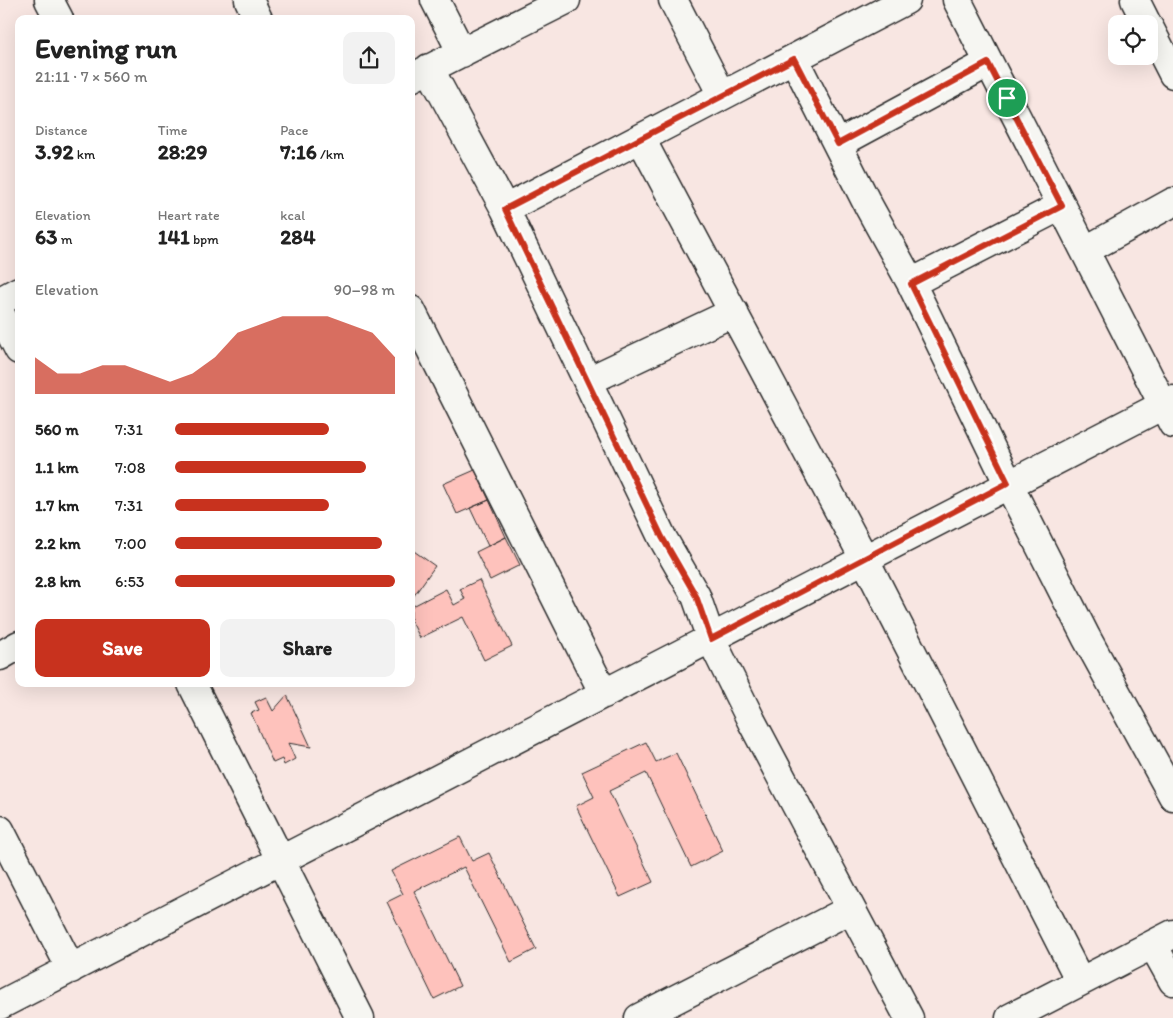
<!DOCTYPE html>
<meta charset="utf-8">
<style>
body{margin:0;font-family:Itim,sans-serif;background:#f2f2f2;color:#222;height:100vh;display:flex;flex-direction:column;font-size:19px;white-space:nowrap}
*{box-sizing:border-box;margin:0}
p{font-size:16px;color:#767676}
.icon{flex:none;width:28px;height:28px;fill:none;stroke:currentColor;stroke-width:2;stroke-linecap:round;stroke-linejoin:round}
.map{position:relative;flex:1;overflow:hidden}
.details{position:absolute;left:15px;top:15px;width:400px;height:672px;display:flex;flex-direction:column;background:#fff;border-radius:10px;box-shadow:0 5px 20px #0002}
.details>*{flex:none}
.fabs{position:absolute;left:1108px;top:15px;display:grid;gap:10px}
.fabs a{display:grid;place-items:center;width:50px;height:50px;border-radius:10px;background:#fff;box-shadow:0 5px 20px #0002;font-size:25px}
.pin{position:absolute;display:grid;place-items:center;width:42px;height:42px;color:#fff;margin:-21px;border:2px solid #fff;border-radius:50%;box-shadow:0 1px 5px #0007}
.round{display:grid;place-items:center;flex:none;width:52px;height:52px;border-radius:10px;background:#f2f2f2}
.head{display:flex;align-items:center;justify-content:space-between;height:85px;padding:0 20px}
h1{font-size:28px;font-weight:700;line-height:38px}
.figures{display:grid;grid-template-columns:repeat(3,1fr);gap:8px;height:85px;padding:5px 20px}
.figures div{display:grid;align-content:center}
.figures b{font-size:21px;font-weight:700}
.figures small{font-size:14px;font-weight:400}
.figures p{font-size:14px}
.chart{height:140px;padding:10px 20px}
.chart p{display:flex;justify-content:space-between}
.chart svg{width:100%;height:90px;margin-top:5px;fill:#c8321e;opacity:.7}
.cta{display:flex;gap:10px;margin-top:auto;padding:10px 20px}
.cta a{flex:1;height:58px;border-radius:10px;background:#c8321e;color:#fff;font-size:20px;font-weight:700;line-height:58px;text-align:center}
.cta a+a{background:#f2f2f2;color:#222}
ul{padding:0 20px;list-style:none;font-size:16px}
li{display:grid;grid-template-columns:80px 60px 1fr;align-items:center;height:38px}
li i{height:12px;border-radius:6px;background:#c8321e}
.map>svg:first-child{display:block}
.building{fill:#fec2bc;stroke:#2b2b2b}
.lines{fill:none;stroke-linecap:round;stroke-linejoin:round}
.minor-casing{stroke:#2b2b2b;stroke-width:31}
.minor{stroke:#f6f6f2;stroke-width:28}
.route-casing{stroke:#fff;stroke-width:10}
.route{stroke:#c8321e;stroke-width:6}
</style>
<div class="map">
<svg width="1173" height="1018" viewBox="0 0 1173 1018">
<rect width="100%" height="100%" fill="#f8e6e2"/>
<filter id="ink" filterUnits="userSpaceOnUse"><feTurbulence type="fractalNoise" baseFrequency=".02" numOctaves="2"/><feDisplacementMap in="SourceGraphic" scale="10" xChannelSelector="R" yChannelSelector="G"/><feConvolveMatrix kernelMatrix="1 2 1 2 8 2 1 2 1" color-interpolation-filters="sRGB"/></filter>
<g filter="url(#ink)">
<path class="building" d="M475 470 489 500 457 514 443 484Z
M489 500 506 537 488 546 470 508Z
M506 537 520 565 490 580 476 552Z
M411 549 435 566 413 597 411 596Z
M479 580 512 646 484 660 463 617 420 638 411 620V607L446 589 454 605 465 599 460 589Z
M287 695 311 747 288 743 295 759 284 765 282 759 273 763 251 713 259 710 255 702 266 697 273 711Z
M646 742 656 762 676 753 723 851 691 867 646 773 609 791 653 882 620 897 576 806 594 797 582 772Z
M460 837 472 861 489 853 536 949 511 962 464 867 414 891 460 986 434 999 387 902 403 894 391 871Z"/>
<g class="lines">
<g class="minor-casing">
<path id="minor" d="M49 0 59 19
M249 0 258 19
M435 0 462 53
M673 0 722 95
M957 0 1173 424
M1135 0 1147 24
M1149 27 1173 74
M794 59 868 205 911 283 1008 483 1086 637 1173 796
M429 68 505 209 662 537 696 596 711 639 752 722 909 1018
M411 78 566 0
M641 139 865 560 1080 981
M838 144 988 63
M505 209 906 0
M1086 250 1173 202
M911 283 1061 206
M0 301 19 291
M411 310 604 694
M0 313 19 350
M588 381 734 312
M0 656 19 645
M192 684 360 1018
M0 830 71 969
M1153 945 1173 981
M0 1005 1173 400
M639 1018 851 909
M1010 1018 1173 934"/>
</g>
<use href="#minor" class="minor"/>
</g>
</g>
<g class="lines" filter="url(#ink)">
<g class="route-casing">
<path id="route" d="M794 59 838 144 988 63 1062 206 911 284 1008 483 711 639 696 596 662 537 505 209Z"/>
</g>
<use href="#route" class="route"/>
</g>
</svg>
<div class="fabs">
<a><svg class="icon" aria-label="locate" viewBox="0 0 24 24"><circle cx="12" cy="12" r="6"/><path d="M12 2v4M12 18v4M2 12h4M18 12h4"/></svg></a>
</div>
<div class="pin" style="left:1007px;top:98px;background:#1e9e55"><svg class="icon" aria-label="arrive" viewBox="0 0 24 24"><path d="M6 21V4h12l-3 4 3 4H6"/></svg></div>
<section class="details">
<div class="head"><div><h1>Evening run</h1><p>21:11 · 7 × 560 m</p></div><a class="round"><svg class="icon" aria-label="share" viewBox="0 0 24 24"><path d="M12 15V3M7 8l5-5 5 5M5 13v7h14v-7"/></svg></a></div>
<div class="figures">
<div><p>Distance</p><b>3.92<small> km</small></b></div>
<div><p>Time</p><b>28:29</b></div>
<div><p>Pace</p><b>7:16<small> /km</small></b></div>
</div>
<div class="figures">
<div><p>Elevation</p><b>63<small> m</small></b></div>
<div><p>Heart rate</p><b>141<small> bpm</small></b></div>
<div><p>kcal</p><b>284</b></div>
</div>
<div class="chart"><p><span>Elevation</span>90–98 m</p>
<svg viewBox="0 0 160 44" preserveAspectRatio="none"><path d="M0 44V26L10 34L20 34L30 30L40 30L50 34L60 38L70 34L80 26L90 14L100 10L110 6L120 6L130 6L140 10L150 14L160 26V44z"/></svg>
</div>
<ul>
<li><b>560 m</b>7:31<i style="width:70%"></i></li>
<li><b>1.1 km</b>7:08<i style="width:87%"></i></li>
<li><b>1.7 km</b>7:31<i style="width:70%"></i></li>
<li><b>2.2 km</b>7:00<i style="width:94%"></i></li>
<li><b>2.8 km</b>6:53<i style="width:100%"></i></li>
</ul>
<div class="cta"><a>Save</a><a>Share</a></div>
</section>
</div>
